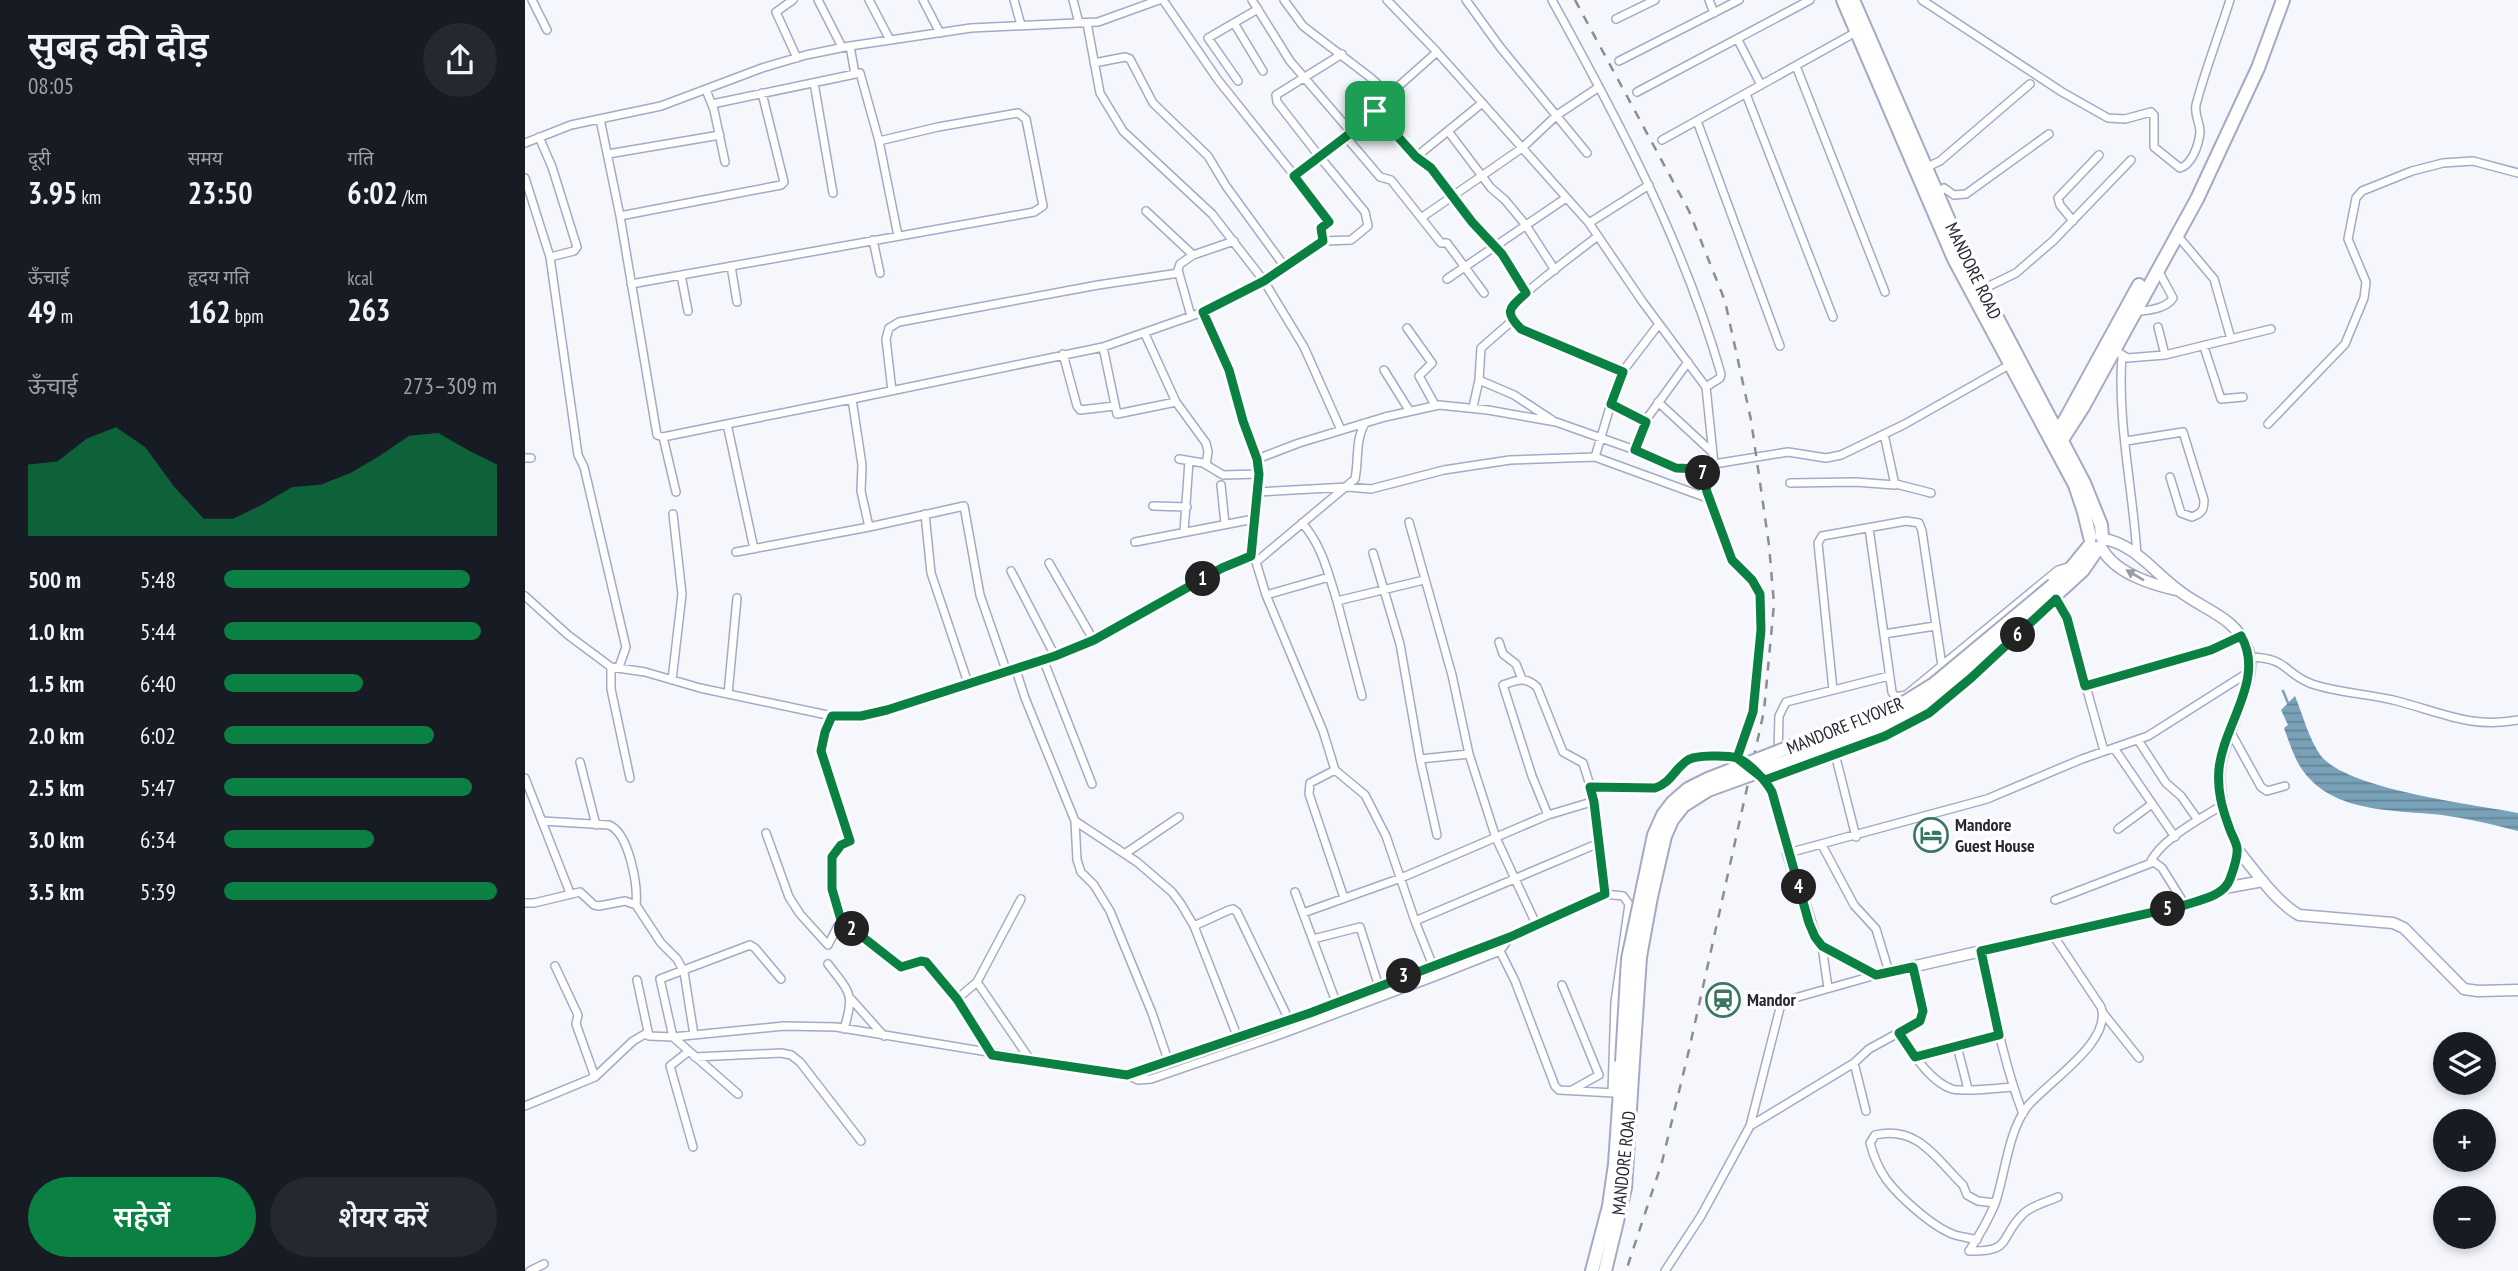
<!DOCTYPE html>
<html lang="hi">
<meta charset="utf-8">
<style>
body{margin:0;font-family:"PT Sans Narrow","Noto Sans Devanagari",sans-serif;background:#242831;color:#f1f3f6;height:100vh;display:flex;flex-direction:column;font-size:26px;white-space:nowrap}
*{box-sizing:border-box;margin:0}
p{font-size:23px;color:#9ea1a6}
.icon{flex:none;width:38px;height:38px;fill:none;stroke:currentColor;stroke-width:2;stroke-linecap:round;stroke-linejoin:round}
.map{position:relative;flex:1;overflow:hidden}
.sheet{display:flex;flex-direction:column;background:#171b24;width:525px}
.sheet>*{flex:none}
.tools{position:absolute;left:1908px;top:1032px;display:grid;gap:14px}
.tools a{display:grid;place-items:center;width:63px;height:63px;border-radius:50%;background:#171b24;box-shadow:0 4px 10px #0003;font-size:35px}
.pin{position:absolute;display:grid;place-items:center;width:60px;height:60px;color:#fff;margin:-30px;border-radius:14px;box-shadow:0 4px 10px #0006}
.km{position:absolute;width:35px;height:35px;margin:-18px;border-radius:50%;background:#222;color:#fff;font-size:19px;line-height:35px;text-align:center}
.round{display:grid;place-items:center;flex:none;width:74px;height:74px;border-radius:37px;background:#242831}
.headline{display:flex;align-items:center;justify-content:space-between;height:119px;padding:0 28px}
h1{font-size:38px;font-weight:600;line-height:52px}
.stats{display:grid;grid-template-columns:repeat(3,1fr);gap:10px;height:119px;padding:7px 28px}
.stats div{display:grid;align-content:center}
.stats b{font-size:30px;font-weight:600}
.stats small{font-size:19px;font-weight:400}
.stats p{font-size:19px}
.chart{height:196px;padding:14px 28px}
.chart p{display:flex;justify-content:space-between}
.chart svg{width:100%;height:126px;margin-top:7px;fill:#0b8043;opacity:.7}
.primary-button{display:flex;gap:14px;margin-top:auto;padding:14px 28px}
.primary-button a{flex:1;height:80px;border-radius:42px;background:#0b8043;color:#fff;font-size:28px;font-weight:600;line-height:80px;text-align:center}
.primary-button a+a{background:#242831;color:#f1f3f6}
ul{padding:0 28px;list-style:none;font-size:23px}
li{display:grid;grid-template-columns:112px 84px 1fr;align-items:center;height:52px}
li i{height:18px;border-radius:9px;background:#0b8043}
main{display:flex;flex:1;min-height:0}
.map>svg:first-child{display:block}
.water{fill:url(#water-rules)}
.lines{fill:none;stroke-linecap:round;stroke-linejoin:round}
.stream{stroke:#79a2b9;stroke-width:2.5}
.street-casing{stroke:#a4aac6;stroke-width:10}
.secondary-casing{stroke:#a4aac6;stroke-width:13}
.highway-casing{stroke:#a4aac6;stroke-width:16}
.street{stroke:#fff;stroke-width:7}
.secondary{stroke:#fff;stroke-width:10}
.highway{stroke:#fff;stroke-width:12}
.rail{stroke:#8b8d95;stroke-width:2.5;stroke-dasharray:9 9;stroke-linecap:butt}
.highway-bridge-casing{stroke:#a4aac6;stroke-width:16;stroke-linecap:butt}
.highway-bridge{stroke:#fff;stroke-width:12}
.oneway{fill:#9d9ea3}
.route-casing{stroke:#fff;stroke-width:14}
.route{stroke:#0b8043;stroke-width:9}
.labels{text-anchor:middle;stroke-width:7;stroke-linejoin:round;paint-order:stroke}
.street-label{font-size:18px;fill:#262833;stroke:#fff}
.poi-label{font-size:18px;font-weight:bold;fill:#262833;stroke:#fff;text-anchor:start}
</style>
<main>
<section class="sheet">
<div class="headline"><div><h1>सुबह की दौड़</h1><p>08:05</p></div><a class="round"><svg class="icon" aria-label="share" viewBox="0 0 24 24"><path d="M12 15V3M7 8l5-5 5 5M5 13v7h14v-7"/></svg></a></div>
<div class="stats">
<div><p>दूरी</p><b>3.95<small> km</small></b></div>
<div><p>समय</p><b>23:50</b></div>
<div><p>गति</p><b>6:02<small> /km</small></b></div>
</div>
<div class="stats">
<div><p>ऊँचाई</p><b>49<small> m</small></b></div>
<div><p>हृदय गति</p><b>162<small> bpm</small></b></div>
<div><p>kcal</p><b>263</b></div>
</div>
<div class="chart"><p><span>ऊँचाई</span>273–309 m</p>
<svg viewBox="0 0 160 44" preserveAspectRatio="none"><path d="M0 44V19L10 18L20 10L30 6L40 13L50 27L60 38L70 38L80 33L90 27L100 26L110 22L120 16L130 9L140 8L150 14L160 19V44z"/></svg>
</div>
<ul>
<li><b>500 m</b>5:48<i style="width:90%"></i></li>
<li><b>1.0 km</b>5:44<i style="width:94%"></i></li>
<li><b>1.5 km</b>6:40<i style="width:51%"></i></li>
<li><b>2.0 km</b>6:02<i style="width:77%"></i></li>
<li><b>2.5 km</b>5:47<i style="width:91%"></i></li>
<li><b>3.0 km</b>6:34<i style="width:55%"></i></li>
<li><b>3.5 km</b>5:39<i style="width:100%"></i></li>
</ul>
<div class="primary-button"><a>सहेजें</a><a>शेयर करें</a></div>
</section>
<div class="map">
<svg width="1993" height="1271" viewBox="0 0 1993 1271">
<defs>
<pattern id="water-rules" width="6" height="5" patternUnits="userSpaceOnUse" patternTransform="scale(1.75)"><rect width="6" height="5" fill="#79a2b9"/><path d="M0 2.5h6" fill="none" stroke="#638497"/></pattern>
</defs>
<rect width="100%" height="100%" fill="#f5f7fd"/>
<path class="water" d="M1770 696C1778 715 1784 740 1796 756 1824 790 1948 804 1993 813V831C1966 824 1936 817 1908 814 1860 810 1800 811 1773 763 1767 752 1763 739 1759 728L1763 725 1756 710Z"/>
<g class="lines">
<path class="stream" d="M1758 691 1763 703"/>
<g class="street-casing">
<path id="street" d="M7 0 22 30
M268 0 251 12 272 58
M293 0 317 47
M344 0 365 40
M398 0 415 33
M489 0 496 25
M548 0 554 23
M638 0 693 80 769 175 794 156 752 102 751 95 817 54
M727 0 765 61 826 132
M759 0 778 26 846 78 867 97
M862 0 912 52 1064 223 1117 301 1181 387 1189 464
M941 0 975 47 1062 153
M1027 0C1093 120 1158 241 1196 374L1195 378 1181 387
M1184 0 1189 13
M1397 0 1537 92 1583 118 1600 119 1626 112 1629 115V147L1655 168C1667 165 1674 144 1675 132 1675 122 1669 115 1671 105 1680 70 1694 35 1705 0
M1091 19 1130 0
M709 23 738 71
M1213 40 1236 85
M325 46 330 74
M1094 61 1214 0
M569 63 600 57 605 59 628 103 683 156 701 186 760 267
M1271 66 1360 292
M713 81 683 38 733 9
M289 83 308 193
M181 90 189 110 200 162
M1112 92 1285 0
M1221 94 1308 317
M187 104 335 73 354 141 373 236
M851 111 891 157 906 168 947 222 977 254 1001 293
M75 119 95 216 132 435 138 437 202 424 229 549
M1172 121 1255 346
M923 131 966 188 980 200 1000 224 1030 270
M14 137 27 167 52 247 49 251 25 257
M821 137 855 177 866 180 916 243H922L959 293
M1137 140 1333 31
M0 143 46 125 136 106 237 68 281 55 325 46 446 28 573 22 634 0
M83 154 195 135
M891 157 956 104
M1400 168 1415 161 1505 84
M769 175 805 222 796 228 798 241
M0 178 25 257 53 455 59 467 101 647 94 667
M1412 194 1419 188 1429 195 1441 194 1524 134
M621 211 668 255
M95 216 256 185 259 182 237 93
M896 218 997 148 1032 115 1074 87
M1548 221 1535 205 1533 198 1574 155
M1064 223 1124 185
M1652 235 1689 279 1706 339
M1073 236C1060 246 986 301 985 311 984 319 991 324 996 329L1098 371
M348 240 355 273
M206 266 212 302
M156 275 163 311
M922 279 1041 198
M106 284 509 212 518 206 501 119 493 113 413 127 354 141
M1456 290 1491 273 1528 241 1606 160
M678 312 703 371 718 421 732 459
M1609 312C1622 310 1640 310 1648 298L1633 270
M666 316 653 270 655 264 668 255 709 241
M1633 327 1640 355 1746 329
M882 328 907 363 894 376 910 405
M620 334 651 402 681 443 683 452 681 465
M578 347 592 414 651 402
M1679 347 1696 399 1718 397
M538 354 552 406 555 410 590 406
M1596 354 1602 358 1640 355
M1597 355C1592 422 1608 489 1612 555
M859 370 884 410
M954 380 989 395 1027 420
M367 391 361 339 364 328 374 322 573 285 654 273
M1133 402 1187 452
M1086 404 1121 422
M948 407 954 380 956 348 987 321
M202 424 327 399
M1743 424 1820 344 1839 298 1841 282 1823 239 1831 198 1837 191 1887 171 1918 163 1948 161 1993 173
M816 430 779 347 739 281 798 241 826 240 843 226 840 212 794 156 823 135 867 97V92L912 52
M138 437 151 492
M1601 441 1658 432 1679 500C1679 510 1677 513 1667 517L1656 513 1645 477
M1110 450 1123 417 1163 362
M1070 457 1091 387 1098 371 1134 324
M0 458H6
M654 459 678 463 698 475 734 474
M1177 469 1182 492 1207 560 1227 580 1235 594 1236 630 1228 712 1212 758 1222 765
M1265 483 1330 482 1370 485 1359 434
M1371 484 1406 493
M696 485 700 524
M732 492 823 487 846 489 919 470 985 460 1070 457 1185 499
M628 506 662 507
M400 514 406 573 443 683
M884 522 927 675 944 754 971 838 1011 924
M777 523C797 545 803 573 812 601L899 580
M1344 528 1367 692 1370 697 1381 695 1533 570 1543 567
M659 532 664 461
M610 542 729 519
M211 552 344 527
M848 553 875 644 895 759 944 754
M726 557 734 474 732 459 774 443 860 417 914 405 963 410 1031 422 1110 450 1151 468 1177 469 1189 464 1263 452 1301 458 1316 455 1380 424 1484 365
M731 562 830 479C834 459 830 440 840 423
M524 563 569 641
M486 571 530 656
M741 595 804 577
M0 596 43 635 86 667 120 672 175 688 307 716H336L362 710 530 656 569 641 697 568 726 557 731 562 741 595 798 731 810 770 840 795 861 836 890 921 912 976
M1531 599 1542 618 1579 751
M812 601 837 696
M1359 634 1410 626
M974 642 978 654 991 664 997 679
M1725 657C1764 658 1758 673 1787 684 1814 693 1845 694 1872 701 1915 712 1947 729 1993 720
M518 659 567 784
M86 667V689L105 778
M490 667 500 698 550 821 552 860 556 872 569 885 585 911 627 1013 643 1060
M481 670 455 595 439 506 344 527 336 491 337 465 327 399 578 347 678 312 739 281 687 214 598 131 575 93 562 23
M147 680 157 594 148 514
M1560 686 1686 650 1715 636
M1308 690 1293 543 1297 536 1381 521 1394 523 1397 531 1417 666
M203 694 212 598
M1705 731 1736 787 1742 791 1760 786
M1613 740 1641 783 1656 796 1673 820
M1589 748 1650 837
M1253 754 1254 716 1261 702 1364 676
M1310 754 1331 837
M895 759 912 835
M55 762 71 825
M810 770 785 783 784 794 819 898
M1231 773C1253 790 1256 827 1263 853L1462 799 1557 759 1623 736 1724 672
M0 778 45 893
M1240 780 1275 769 1383 726 1404 713 1495 632
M1065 787 1130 788C1144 783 1149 773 1159 763 1171 751 1197 757 1212 758
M1070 801 1023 815 1007 776 978 685C992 680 1000 676 1012 687L1038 752 1058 763 1070 801 1080 894
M17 821 84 825C104 833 113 885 111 905
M550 821 612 862 647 892 656 904 669 926 713 1038
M1593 829 1627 804
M241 833 264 897 275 914 303 945 316 920C309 894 293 856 325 841L296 751 300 732 307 716
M1297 845 1329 905 1351 929 1364 972
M601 853 654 817
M1625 863C1635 840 1675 819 1696 806
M770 892 811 1002
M496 899 452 982 506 1061
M1530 900 1629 862 1637 868 1660 905
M0 903H9L55 892 69 905 74 906 100 901 111 905 136 943 152 959 159 972 169 1035
M778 913 876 878 1023 815
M316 920 376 967 396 961 401 962 432 999 467 1055
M890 921 1074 843
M669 926 704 910 708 909 712 912 764 1020
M788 939 835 927 854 987
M1297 946 1303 988
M974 949 990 981 1030 1086 1034 1090 1089 1093
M1456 951C1468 1006 1478 1061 1498 1114
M303 964C325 993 330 993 319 1029
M30 966 53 1015 51 1024 70 1077
M112 980 124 1036
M1037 985 1074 1075 1047 1090
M432 999 452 982
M327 1000 359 1036
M1578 1013 1614 1058
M1374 1033C1387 1052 1404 1081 1427 1089 1437 1092 1476 1088 1488 1087
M1432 1046 1443 1089
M164 1051 145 1066 168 1147
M170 1057 256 1053 266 1055 275 1062 336 1141
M1390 1057 1474 1035
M1329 1063 1341 1111
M602 1075 785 1013 985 937 1080 894 1098 896 1104 904 1090 1002 1087 1093
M213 1094 148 1037 135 979 225 945 230 948 256 979
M0 1106 70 1077 108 1041 120 1034 124 1036 148 1037 259 1026 311 1027 602 1075 613 1080 626 1079 757 1034 912 976 975 951 985 937
M1225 1126 1329 1063 1344 1049 1395 1021 1398 1011 1388 967
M1452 1240C1445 1238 1437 1237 1430 1235 1409 1228 1374 1197 1361 1179 1354 1169 1348 1154 1345 1143L1350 1135C1393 1125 1411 1159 1438 1185L1442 1195 1453 1201 1470 1203
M1444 1251C1454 1236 1463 1220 1470 1204 1480 1175 1483 1132 1502 1107 1521 1083 1588 1042 1576 1007L1528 935
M1444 1251C1488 1252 1473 1239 1498 1214 1507 1205 1522 1202 1533 1197
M5 1271 19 1264
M1140 1271 1176 1216 1225 1126 1256 1004 1259 1001 1351 975"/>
</g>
<g class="secondary-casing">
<path id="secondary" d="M1576 547C1589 573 1625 584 1651 590
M1712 849C1729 870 1751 902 1774 915L1868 923 1879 928 1939 989 1953 991 1993 990
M1263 853 1290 937 1297 946 1351 975 1660 905C1675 900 1698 896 1705 880 1708 872 1713 857 1712 849 1712 841 1706 831 1703 824 1696 805 1693 787 1695 767 1698 735 1734 679 1723 650 1710 615 1677 610 1652 589 1629 572 1608 543 1578 539
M1699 888 1738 881"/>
</g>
<g class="highway-casing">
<path id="highway" d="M1318 0 1429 259 1550 485 1559 512 1565 537
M1328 0 1438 253 1559 483 1576 525 1577 537
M1528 436 1540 420 1614 285
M1533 446 1558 407 1672 199 1733 68 1758 0
M1528 585 1547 567 1565 545
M1534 592 1558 570 1573 548
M1067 1271 1084 1206 1090 1164 1097 1062
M1080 1271 1100 1188 1108 1061"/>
</g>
<use href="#street" class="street"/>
<use href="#secondary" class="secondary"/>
<use href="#highway" class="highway"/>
<path class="rail" d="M1050 0 1164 211 1200 301 1226 420 1244 545 1249 604 1239 711 1164 1050 1137 1162 1101 1271"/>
<g class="highway-bridge-casing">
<path id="highway-bridge" d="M1108 1061 1115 957 1126 897 1140 836 1147 820 1158 806 1183 790 1271 758 1386 712 1416 691 1534 592
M1097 1062 1103 959 1129 835 1138 815 1148 802 1163 789 1183 779 1380 702 1409 684 1528 585"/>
</g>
<use href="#highway-bridge" class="highway-bridge"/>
</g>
<defs><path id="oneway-solid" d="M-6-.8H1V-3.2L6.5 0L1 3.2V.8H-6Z" transform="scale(1.75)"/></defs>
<use class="oneway" href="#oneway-solid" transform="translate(1610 575) rotate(-149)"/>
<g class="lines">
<g class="route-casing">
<path id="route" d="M850 111 823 135 769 176 804 222 796 228 798 241 739 281 678 312 704 370 718 421 732 459 734 474 726 556 697 568 569 640 530 656 362 710 336 716H307L300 732 296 751 325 841 316 845 307 857V889L316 920 376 967 396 961 401 962 432 999 467 1055 602 1075 785 1013 985 937 1080 894 1069 802 1065 787 1130 788C1146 783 1150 768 1163 760 1170 755 1203 755 1212 758 1224 762 1241 781 1247 792L1284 923 1290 937 1297 946 1351 975 1388 967 1398 1011 1395 1021 1374 1033 1390 1057 1474 1035 1456 951 1660 905C1675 900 1699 896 1705 879 1708 871 1713 856 1712 848 1711 841 1706 834 1704 827 1697 808 1692 790 1694 769 1698 725 1741 679 1716 636L1686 650 1560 686 1542 618 1531 599 1446 678 1404 713 1360 736 1240 780 1212 758 1228 712 1236 630 1235 594 1227 580 1207 560 1182 492 1177 469 1151 468 1110 450 1121 422 1086 404 1098 372 996 329C978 311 985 308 1001 293L977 254 947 222 906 168 891 157 850 111"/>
</g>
<use href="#route" class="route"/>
</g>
<defs>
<g id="hotel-ring" transform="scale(1.75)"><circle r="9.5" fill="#fff" stroke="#3a7762" stroke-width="1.5"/><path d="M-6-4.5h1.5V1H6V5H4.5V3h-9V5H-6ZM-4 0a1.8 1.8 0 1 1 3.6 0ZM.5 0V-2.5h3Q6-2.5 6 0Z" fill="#3a7762"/></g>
<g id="station-ring" transform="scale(1.75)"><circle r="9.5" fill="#fff" stroke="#3a7762" stroke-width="1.5"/><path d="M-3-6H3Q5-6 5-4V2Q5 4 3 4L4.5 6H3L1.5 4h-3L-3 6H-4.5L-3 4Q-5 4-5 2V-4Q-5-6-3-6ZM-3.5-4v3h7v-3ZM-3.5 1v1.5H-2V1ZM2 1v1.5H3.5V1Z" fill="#3a7762"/></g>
</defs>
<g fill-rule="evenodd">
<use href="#hotel-ring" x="1406" y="835"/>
<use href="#station-ring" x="1198" y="1000"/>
</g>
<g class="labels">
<g class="street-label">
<text transform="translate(1448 271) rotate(64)" y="6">MANDORE ROAD</text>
<text transform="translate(1320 726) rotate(-22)" y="6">MANDORE FLYOVER</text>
<text transform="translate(1099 1163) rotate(-84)" y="6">MANDORE ROAD</text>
</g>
<g class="poi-label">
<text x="1430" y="831">Mandore<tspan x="1430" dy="21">Guest House</tspan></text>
<text x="1222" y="1006">Mandor</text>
</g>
</g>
</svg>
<div class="tools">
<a><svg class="icon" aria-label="layers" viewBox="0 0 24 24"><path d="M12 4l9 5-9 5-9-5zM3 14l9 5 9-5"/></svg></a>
<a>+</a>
<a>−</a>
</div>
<div class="pin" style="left:850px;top:111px;background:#1e9e55"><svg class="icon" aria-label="arrive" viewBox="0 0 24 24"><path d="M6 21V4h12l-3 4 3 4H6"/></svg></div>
<b class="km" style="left:678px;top:579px">1</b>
<b class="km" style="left:327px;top:929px">2</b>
<b class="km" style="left:879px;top:976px">3</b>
<b class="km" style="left:1274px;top:887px">4</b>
<b class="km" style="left:1643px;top:909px">5</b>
<b class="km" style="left:1493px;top:635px">6</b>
<b class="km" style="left:1178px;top:473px">7</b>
</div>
</main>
